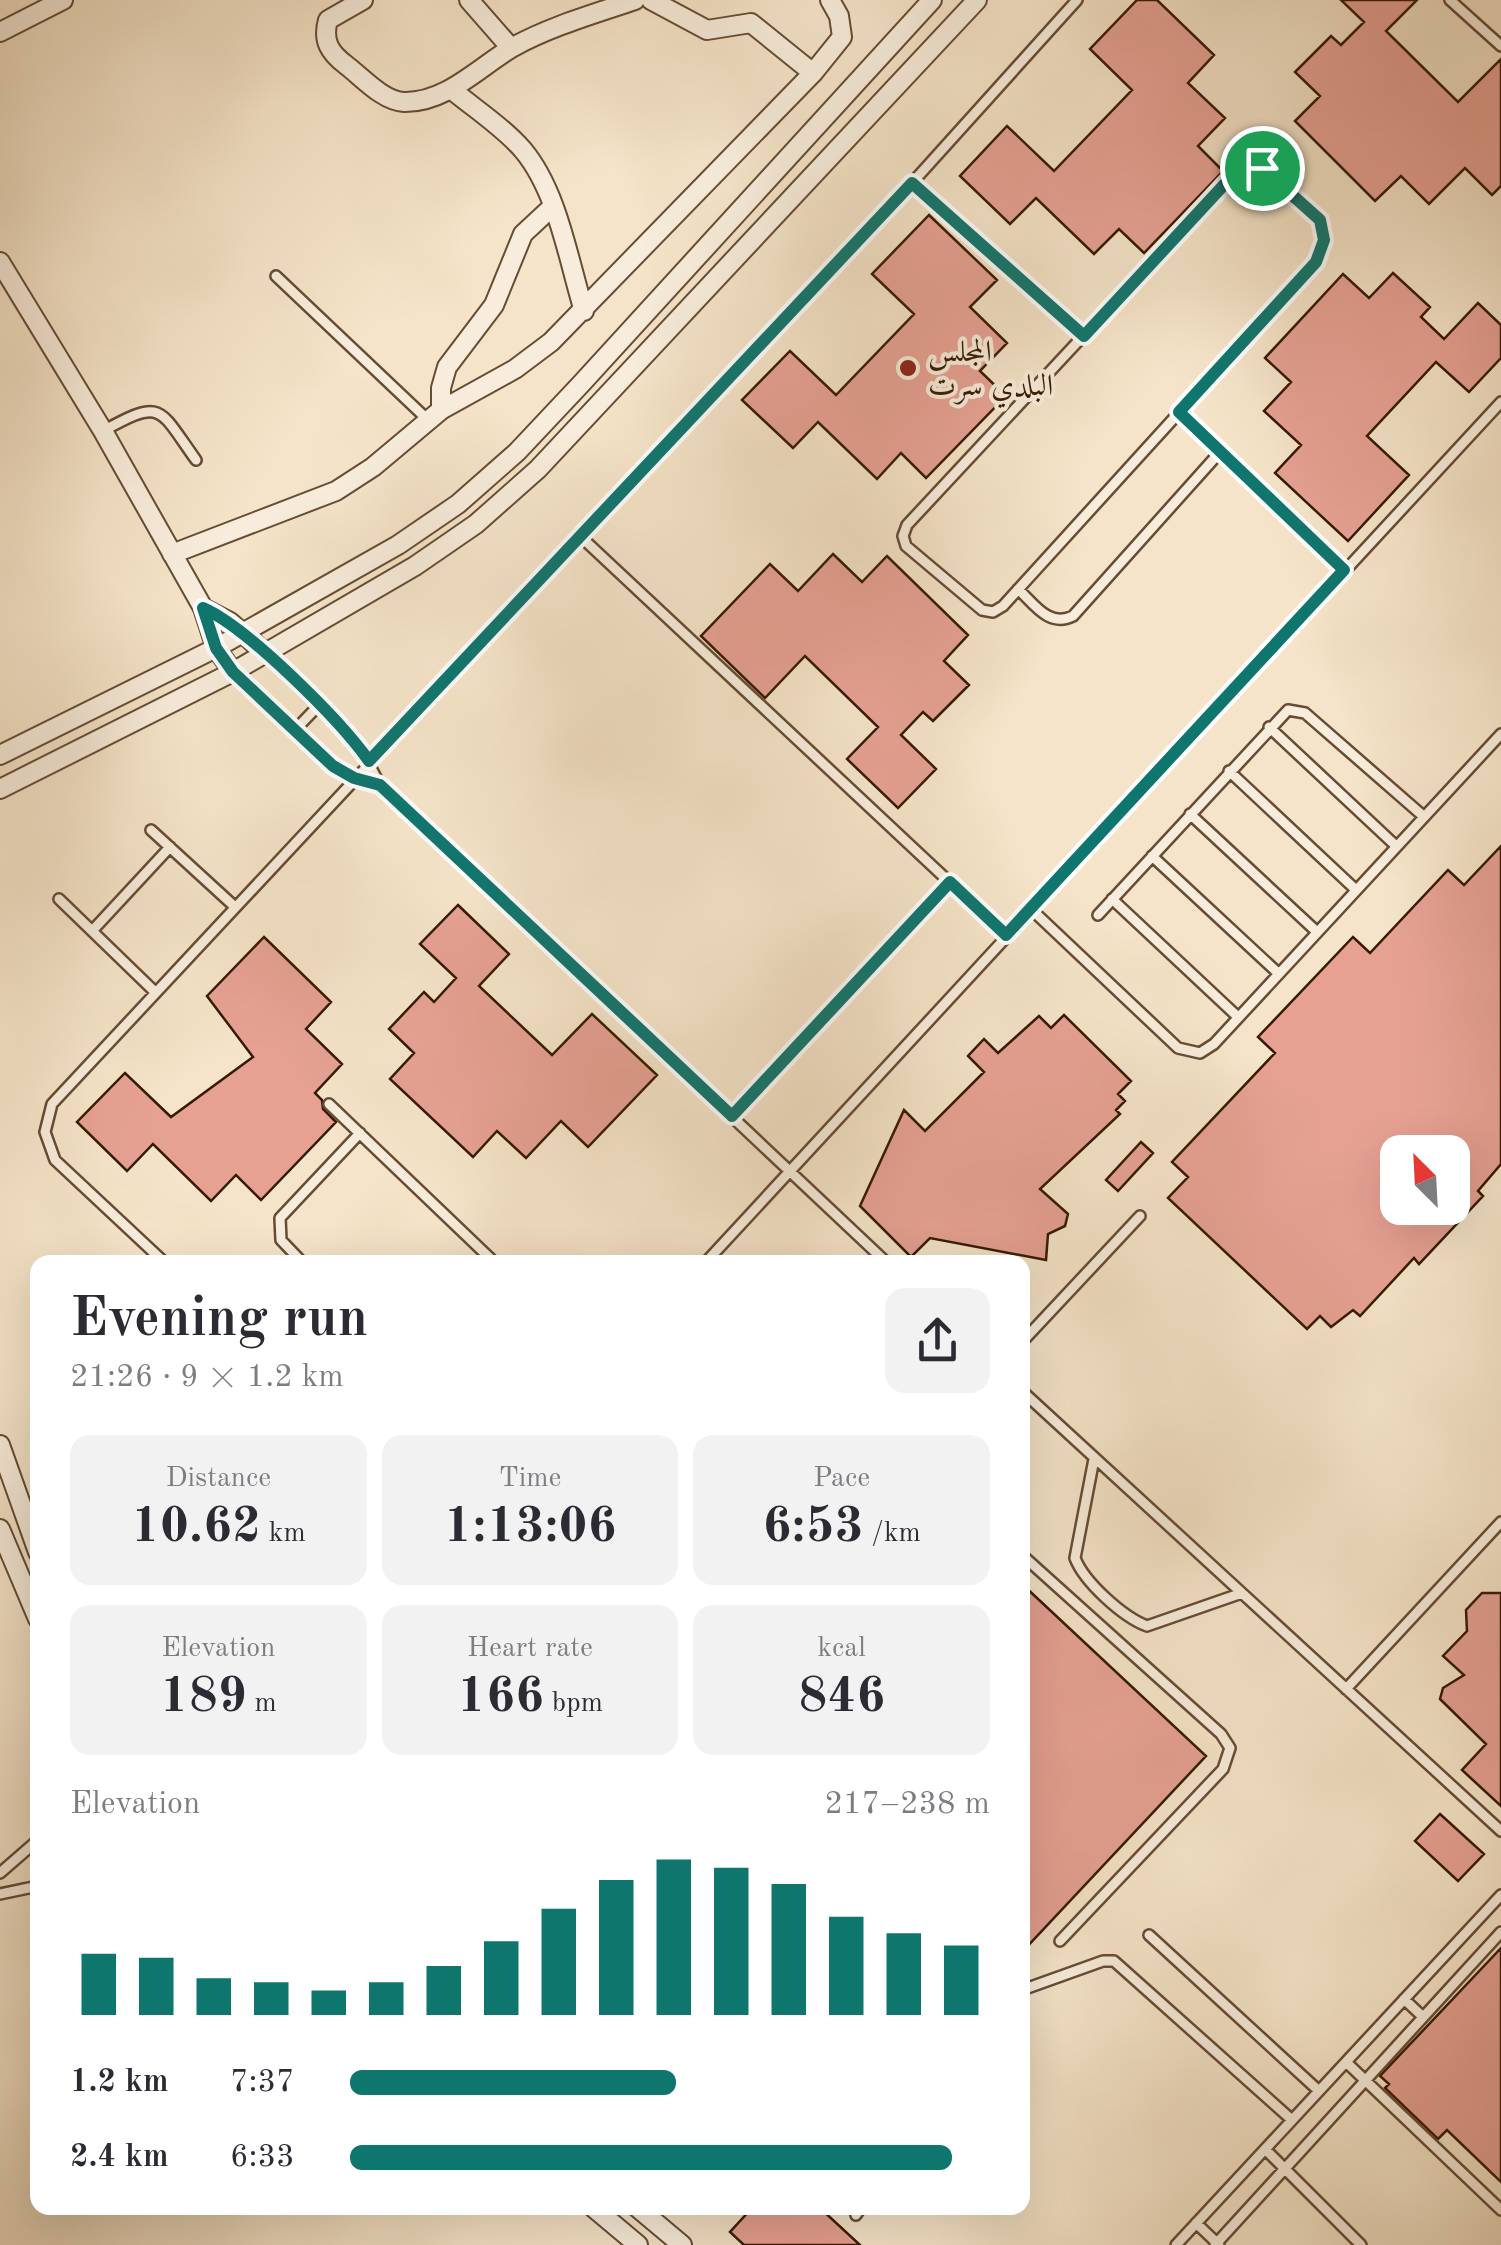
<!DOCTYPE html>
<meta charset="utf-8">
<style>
body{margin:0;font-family:"Old Standard TT",Amiri,serif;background:#f2f2f3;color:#2b2b33;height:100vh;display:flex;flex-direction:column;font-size:38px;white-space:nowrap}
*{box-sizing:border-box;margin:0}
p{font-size:32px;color:#7c7c81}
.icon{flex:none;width:55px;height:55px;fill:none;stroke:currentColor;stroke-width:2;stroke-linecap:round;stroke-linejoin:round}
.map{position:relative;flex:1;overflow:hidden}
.sheet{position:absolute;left:30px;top:1255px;width:1000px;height:960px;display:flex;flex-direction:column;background:#fff;border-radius:20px;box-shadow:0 10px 40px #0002}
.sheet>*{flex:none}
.needle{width:65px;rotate:336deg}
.controls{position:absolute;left:1380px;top:1135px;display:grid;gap:20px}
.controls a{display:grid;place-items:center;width:90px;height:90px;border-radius:20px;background:#fff;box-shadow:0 10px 40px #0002;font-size:50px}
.pin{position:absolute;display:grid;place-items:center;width:85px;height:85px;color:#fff;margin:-42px;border:5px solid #fff;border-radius:50%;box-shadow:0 2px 10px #0007}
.round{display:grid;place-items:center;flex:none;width:105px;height:105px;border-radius:20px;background:#f2f2f3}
.overview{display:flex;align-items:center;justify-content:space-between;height:170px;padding:0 40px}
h1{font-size:55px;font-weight:700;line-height:75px}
.metrics{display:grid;grid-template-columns:repeat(3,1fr);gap:15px;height:170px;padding:10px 40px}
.metrics div{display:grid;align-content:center;border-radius:20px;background:#f2f2f3;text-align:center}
.metrics b{font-size:50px;font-weight:700}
.metrics small{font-size:28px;font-weight:400}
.metrics p{font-size:28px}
.chart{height:280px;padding:20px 40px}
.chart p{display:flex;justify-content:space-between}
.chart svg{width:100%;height:180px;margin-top:10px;stroke:#0f766e;stroke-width:6}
ul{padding:0 40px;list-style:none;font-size:32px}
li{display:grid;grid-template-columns:160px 120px 1fr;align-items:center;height:75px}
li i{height:25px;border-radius:12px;background:#0f766e}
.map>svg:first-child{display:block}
.building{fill:#e6a193;stroke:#361a01;stroke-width:2.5;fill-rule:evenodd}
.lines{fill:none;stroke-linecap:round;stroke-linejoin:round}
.lane-casing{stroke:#664c33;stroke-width:14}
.street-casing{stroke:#664c33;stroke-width:22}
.lane{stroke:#f8eddc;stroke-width:9}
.street{stroke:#f8eddc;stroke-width:18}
.route-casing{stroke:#fff;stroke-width:20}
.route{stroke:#0f766e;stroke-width:12}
.poi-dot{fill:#8f2418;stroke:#f8eddc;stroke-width:4}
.labels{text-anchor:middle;stroke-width:8;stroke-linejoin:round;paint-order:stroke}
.poi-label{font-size:30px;fill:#361a01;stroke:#f8eddc;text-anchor:start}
</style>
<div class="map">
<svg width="1501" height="2245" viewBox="0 0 1501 2245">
<rect width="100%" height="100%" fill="#f5e4c9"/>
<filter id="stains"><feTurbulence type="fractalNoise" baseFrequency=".002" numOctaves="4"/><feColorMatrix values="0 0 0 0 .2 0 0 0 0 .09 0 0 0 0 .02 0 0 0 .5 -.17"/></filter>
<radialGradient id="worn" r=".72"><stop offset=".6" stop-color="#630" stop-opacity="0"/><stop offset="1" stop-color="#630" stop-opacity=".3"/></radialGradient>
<path class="building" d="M1137 0H1157L1214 55 1188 83 1225 118 1198 146 1223 171 1144 253 1119 229 1094 254 1036 198 1010 224 960 176 1007 126 1054 171 1132 90 1090 49Z
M1341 0H1417L1386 31 1458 102 1501 59V186L1492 195 1465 168 1429 204 1401 176 1375 201 1295 121 1320 96 1295 72 1331 36 1341 45 1364 22Z
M929 215 997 280 970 307 1007 343 980 371 1006 396 926 478 901 453 877 479 818 422 793 448 742 400 790 351 836 395 914 314 872 274Z
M1393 273 1430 307 1421 317 1444 339 1478 303 1501 325V358L1469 392 1436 362 1367 436 1409 475 1348 541 1275 473 1301 445 1264 411 1291 382 1265 358 1343 274 1369 298Z
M833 554 862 582 887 556 968 635 944 661 969 685 933 721 923 712 901 735 936 769 898 808 847 759 878 727 805 656 765 698 701 636 770 564 798 591Z
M1501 846V1164L1478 1191 1483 1196 1419 1264 1414 1258 1360 1316 1353 1310 1331 1327 1320 1316 1307 1329 1168 1198 1188 1177 1172 1162 1275 1053 1258 1037 1353 937 1370 953 1448 870 1464 885ZM1398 1152H1452V1208H1398Z
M458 905 509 954 479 986 552 1055 592 1014 657 1075 588 1147 561 1121 526 1158 497 1131 473 1157 390 1079 414 1053 389 1029 424 992 434 1002 456 978 420 944Z
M264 937 331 1002 306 1029 342 1064 315 1093 322 1100 323 1109 336 1122 261 1200 236 1175 211 1201 153 1144 127 1171 77 1122 125 1073 171 1117 253 1057 207 996Z
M1064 1015 1131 1081 1118 1094 1125 1101 1116 1110 1120 1114 1040 1189 1068 1214 1065 1226 1048 1234 1046 1260 930 1238 911 1257 860 1206 904 1110 925 1131 984 1072 968 1056 984 1039 998 1053 1039 1016 1051 1028Z
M1141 1142 1153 1153 1118 1191 1106 1180Z
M1022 1584 1206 1756 1022 1952Z
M1482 1593H1501V1806L1462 1770 1486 1744 1440 1699 1443 1688 1464 1675 1443 1656 1467 1631 1466 1610Z
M1440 1814 1484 1854 1458 1881 1415 1841Z
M1501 1948V2182L1447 2130 1438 2139 1385 2088 1389 2084 1380 2076Z
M752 2208H820L860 2245H744L730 2232Z"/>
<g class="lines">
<g class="lane-casing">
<path id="lane" d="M1450 0 1501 46
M1248 167H1262L1320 220 1324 240 1316 262 1003 606 993 612 982 610 906 546 903 536 907 525 1234 174Z
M912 183 1084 336
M276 276 428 420
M1179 412 1344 570
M103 431C163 398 158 407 196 460
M580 536 1006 935
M1018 589C1034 604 1049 628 1073 616L1220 452
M265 653 362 751 380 785 886 1262
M234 673C274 710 325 775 380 785
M1269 727 1395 845
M295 730 318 706
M1229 771 1355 889
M1190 814 1316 931
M151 830 234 906
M1152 856 1278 973
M59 899 155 992
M1112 899 1238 1017
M1031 909 1178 1048 1200 1053 1214 1044 1501 734
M1098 915 1288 710 1305 713 1422 815
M92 931 170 847
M329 1104 494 1262
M732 1116 950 882
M164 1262 55 1160 45 1132 52 1104 912 183 1077 0
M302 1262 281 1240 280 1218 360 1133
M706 1262 1501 402
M1022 1342 1140 1216
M1022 1391 1501 1831
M1094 1459 1075 1558C1084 1582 1123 1617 1147 1626L1242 1593
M1022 1555 1221 1734 1230 1748 1223 1769 1060 1941
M1346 1689 1501 1522
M0 1873 38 1840
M0 1894 38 1886
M1149 1935 1319 2091
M1022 1990 1103 1961H1114L1292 2120
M1404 1999 1423 2017
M1346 2062 1501 2210
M1265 2149 1361 2245
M856 2215 861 2208
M1196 2223 1219 2245
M1176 2245 1501 1895
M1215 2245 1501 1932"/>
</g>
<g class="street-casing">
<path id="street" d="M363 0 328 20C322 41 330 53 346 65 363 78 383 101 404 102 446 103 479 67 513 47 551 26 594 14 635 0
M469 0 511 48
M651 0 707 30 751 23 813 73
M0 32 63 0
M451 89C475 109 503 127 523 150 558 192 568 259 584 311
M0 262 103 431 203 608 216 648 233 672
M441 410V388L447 367 494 305 523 234 552 207
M172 554 336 491 373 467 441 410 515 369 551 342 813 73 842 37 839 16 830 0
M203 608 230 622 265 653
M0 755 216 648 398 545 458 504 517 452 581 384 932 0
M0 789 233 672 415 566 476 524 538 469 977 0
M0 1445 38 1552
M0 1529 38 1619
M594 2208 638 2245
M638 2208 682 2245"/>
</g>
<use href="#lane" class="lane"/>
<use href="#street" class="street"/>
</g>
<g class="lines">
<g class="route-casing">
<path id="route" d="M1248 167 1262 168 1320 220 1324 240 1316 262 1179 412 1344 570 1006 935 950 882 732 1116 380 785 354 778 333 766 233 672 216 648 203 608C247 627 340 720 369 761L912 183 1084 336 1234 174Z"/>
</g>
<use href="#route" class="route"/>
</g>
<circle class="poi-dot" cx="908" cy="368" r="10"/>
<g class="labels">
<g class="poi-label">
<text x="928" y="361">المجلس<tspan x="928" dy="34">البلدي سرت</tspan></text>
</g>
</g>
<rect width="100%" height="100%" filter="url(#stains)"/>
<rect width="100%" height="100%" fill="url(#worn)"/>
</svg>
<div class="controls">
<a><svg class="needle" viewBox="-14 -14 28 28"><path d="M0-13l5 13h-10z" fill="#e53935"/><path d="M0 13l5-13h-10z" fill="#7c7c81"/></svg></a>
</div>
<div class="pin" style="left:1262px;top:168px;background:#1e9e55"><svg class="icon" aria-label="arrive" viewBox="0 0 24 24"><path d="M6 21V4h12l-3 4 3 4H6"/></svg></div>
<section class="sheet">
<div class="overview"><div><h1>Evening run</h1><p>21:26 · 9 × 1.2 km</p></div><a class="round"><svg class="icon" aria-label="share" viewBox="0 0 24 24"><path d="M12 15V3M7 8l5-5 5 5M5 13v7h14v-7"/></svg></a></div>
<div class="metrics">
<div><p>Distance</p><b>10.62<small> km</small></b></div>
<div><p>Time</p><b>1:13:06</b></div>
<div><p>Pace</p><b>6:53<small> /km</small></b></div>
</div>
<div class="metrics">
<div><p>Elevation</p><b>189<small> m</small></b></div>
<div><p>Heart rate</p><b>166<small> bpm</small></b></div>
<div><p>kcal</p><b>846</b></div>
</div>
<div class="chart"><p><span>Elevation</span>217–238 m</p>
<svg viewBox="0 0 160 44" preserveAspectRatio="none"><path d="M5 44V29M15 44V30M25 44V35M35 44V36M45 44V38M55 44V36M65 44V32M75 44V26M85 44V18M95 44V11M105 44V6M115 44V8M125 44V12M135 44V20M145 44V24M155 44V27"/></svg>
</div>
<ul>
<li><b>1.2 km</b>7:37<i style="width:51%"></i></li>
<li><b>2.4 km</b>6:33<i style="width:94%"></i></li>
</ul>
</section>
</div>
